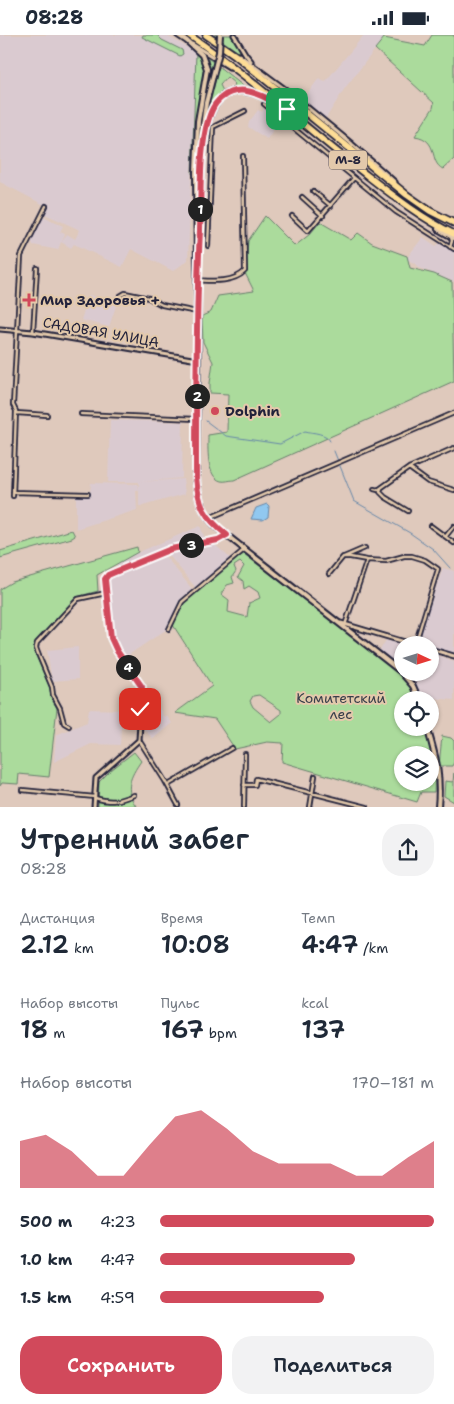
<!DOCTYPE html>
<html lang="ru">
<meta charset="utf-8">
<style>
body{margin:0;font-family:"Shantell Sans",sans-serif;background:#f2f2f3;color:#1f2937;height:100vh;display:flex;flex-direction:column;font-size:19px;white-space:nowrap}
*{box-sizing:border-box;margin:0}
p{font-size:16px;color:#747a83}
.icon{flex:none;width:28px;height:28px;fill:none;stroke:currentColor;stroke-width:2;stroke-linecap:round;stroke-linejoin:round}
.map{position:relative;height:772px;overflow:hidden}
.drawer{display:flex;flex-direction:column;background:#fff;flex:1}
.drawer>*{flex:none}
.needle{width:32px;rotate:94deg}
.fabs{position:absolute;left:394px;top:601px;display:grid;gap:10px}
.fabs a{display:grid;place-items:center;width:45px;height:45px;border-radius:50%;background:#fff;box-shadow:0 1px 4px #0004;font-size:25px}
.pin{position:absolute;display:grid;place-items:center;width:42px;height:42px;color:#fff;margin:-21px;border-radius:10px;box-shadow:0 2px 8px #0006}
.km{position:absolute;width:25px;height:25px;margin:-12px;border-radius:50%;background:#222;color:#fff;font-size:14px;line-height:25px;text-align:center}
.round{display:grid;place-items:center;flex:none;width:52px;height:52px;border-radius:20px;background:#f2f2f3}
.headline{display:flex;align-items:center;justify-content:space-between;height:85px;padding:0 20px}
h1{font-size:28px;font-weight:600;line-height:38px}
.stats{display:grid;grid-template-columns:repeat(3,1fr);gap:8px;height:85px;padding:5px 20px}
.stats div{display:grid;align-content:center}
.stats b{font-size:25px;font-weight:600}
.stats small{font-size:14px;font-weight:400}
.stats p{font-size:14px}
.chart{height:140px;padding:10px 20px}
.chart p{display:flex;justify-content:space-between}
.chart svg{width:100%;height:90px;margin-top:5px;fill:#d1495b;opacity:.7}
.action{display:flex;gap:10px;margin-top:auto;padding:10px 20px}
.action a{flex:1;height:58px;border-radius:20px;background:#d1495b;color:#fff;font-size:20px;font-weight:600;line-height:58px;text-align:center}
.action a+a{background:#f2f2f3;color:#1f2937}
ul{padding:0 20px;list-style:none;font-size:16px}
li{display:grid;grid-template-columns:80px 60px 1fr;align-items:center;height:38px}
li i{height:12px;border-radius:6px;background:#d1495b}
.status{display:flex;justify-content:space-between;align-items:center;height:35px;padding:0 25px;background:#fff;direction:ltr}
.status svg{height:14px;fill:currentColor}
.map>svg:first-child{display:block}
.built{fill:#dacad0}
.green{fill:#abdb9c;stroke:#667e6c;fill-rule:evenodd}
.water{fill:#91c8f0;stroke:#6586a8}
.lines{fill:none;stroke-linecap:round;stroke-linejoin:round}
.stream{stroke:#6586a8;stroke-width:1}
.minor-casing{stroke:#22223b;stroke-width:6}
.tertiary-casing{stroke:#22223b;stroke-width:7}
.secondary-casing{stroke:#22223b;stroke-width:8}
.trunk-casing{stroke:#22223b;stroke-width:9}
.minor{stroke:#e3c9ab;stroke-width:2.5}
.tertiary{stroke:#e3c9ab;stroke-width:3}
.secondary{stroke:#e3c9ab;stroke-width:4}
.trunk{stroke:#fedd96;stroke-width:5.5}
.secondary-bridge-casing{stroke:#22223b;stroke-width:8;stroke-linecap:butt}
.secondary-bridge{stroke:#e3c9ab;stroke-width:4}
.route-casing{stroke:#fff;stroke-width:10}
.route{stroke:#d1495b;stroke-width:6}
.poi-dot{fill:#d1495b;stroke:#e3c9ab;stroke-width:2}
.labels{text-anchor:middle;stroke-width:4;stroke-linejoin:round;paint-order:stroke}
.shield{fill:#e3c9ab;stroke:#5c545d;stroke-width:1}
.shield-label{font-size:12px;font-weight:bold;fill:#22223b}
.poi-label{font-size:14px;font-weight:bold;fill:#22223b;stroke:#e3c9ab;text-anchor:start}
.street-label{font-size:14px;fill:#22223b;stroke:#e3c9ab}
.park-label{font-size:14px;fill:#373e4a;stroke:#e3c9ab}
</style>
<div class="status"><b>08:28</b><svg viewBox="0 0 49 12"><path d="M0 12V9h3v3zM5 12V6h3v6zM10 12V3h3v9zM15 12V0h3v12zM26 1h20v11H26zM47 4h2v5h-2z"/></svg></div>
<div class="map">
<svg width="454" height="772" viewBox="0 0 454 772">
<rect width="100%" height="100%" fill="#dfc9bc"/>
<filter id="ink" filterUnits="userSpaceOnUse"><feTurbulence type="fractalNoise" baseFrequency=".02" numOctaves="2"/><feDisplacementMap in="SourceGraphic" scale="10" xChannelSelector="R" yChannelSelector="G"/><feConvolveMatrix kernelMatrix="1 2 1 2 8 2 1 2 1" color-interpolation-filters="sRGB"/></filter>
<g filter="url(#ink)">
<path class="built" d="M0 0H165L196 17 188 225 173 236 131 214 122 232 74 209 71 213 61 207 58 215 33 210 31 205 43 182 63 191 60 197 65 199 62 207 67 199 75 204 80 195 45 179 48 172 0 147Z
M364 0H378L384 3 345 53 326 83 303 65 319 43 325 47Z
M264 73 280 85 267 104 248 92 249 87 258 75 262 77Z
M423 202 436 211 440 208 454 217V247L420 233 416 229 406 224Z
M89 260 117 268 109 292 81 285Z
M110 385 183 387 182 443 139 447H108Z
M183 444 185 459 139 472V455L136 456 137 475 76 494V460L90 458 91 448 138 449 139 455V447Z
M200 491 206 506 170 512 119 533 117 529 139 517Z
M214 509 230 523 196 553 167 518 177 514Z
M164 520 193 555 180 566 167 594 124 623 113 604 106 546 111 541Z
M443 533 454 536V619L430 612V610L416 609Z
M386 605 402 610V636L379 617Z
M78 612V644L52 646 47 615Z
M430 618 454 626V665L421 662 410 641 405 638H430Z
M159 673 164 682 166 680 172 688 153 704 141 691Z
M89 674 122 675 120 710 91 709 54 727 56 700 87 687Z"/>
<path class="green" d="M143 0H157L162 5 182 15 183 19 180 21 142 2Z
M214 0H233L241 17 240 18Z
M432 0H454V124L443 134C428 127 440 105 415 101L433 73 434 68 375 14 384 3 425 11Z
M196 17 204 29 202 44 204 45 198 74 194 139H192Z
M208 23 247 54 230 55 235 49 227 42 220 50 224 58 214 68 206 87 216 42 210 39Z
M265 181 295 211 310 199 320 187 351 205 358 198 372 208 407 221 410 233 434 239 452 247 454 346 234 445C230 445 225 447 221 446 206 442 208 412 208 400L227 397 228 359 210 358V348L213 327 203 307 202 281 211 277 218 261 254 256 245 238 248 206Z
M72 495 75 501 72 503 0 523V516Z
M137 512 138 517 97 540 98 556 76 562 35 607 34 616 50 653 52 665 57 673 49 742 19 739 18 749 2 748 0 751V554L12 547Z
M244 519 399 638 407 646 416 665H402V692L424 693C431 715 436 734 434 757H421L417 767 282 727 283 708 267 707 235 714 215 684 175 678 212 651 173 590 184 568 230 527ZM240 527 244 531 238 542 243 546 244 554 249 551 258 557 260 563 249 568 247 582 228 577 229 565 221 559 227 550 234 548 232 542 236 536 234 531ZM259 660 281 675V679L271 687 253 672 250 666 253 661ZM402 720H430V748H402Z
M442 701 451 703 454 706V727L452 731H439Z
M134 717 141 726C130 742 124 754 136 771L98 772 99 747 111 735Z
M454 738V767L444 761 445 746 453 747Z"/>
<path class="water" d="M267 469 269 471 268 482 263 485 251 484 256 473Z"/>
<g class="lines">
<path class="stream" d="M206 386 226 401 280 409 305 396C313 398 327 398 330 406
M334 416 354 466 410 498 433 514 450 533"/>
<g class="minor-casing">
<path id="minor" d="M264 69 396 177 454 214
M313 156 331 171
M302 162 323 181
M292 181 308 196 354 143
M208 211 213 92 245 76
M450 212 452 206 451 202
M197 245C213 246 233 248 245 236L243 121
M120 261 125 258 149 263 162 270 197 277
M33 297 37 233
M16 378 47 380
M81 379 196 384
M409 433 428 447 454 455
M381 453 380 457 385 462 408 476
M374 454 378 455 409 433 454 413
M13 457 88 459
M13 461 16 376 13 370 21 221 46 171
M209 483 454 378
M431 491 454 508
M446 501 454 491
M344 522 365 513
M329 539 343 522H350L367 525 386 526 404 521H412L425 525 438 534 415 610
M345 590 367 525
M169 594 182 567 245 514
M69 691 64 688 60 673 53 660 52 652 39 621 36 613 37 608 78 564 106 558
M139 705 165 746 178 770
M168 750 232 713
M244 750H255L256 744 367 772
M22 755 95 762
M95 763C112 768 118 766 134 760
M244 772 245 719
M310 772 315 741"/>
</g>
<g class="tertiary-casing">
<path id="tertiary" d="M234 0 246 20 251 26
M192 9 229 32
M239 20 285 54 352 109 395 147
M0 294 33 297 198 325
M341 588 415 610
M430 614 454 621
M94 772 96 743 139 705 142 652 117 616 111 603 105 544 108 540 115 537 171 514 218 505 227 500"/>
</g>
<g class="secondary-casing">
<path id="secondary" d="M178 0 187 6 202 20 207 34 198 86 196 137 198 325 196 441C198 464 201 479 220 495L400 636 413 651 419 665
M203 110C210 64 226 40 273 67
M438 194 454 203
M199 202 202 99 206 68 213 41
M427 692C436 723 441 739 438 772"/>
</g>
<g class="trunk-casing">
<path id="trunk" d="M189 0C252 43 308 95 369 142 396 163 423 184 454 199
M206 0 235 20 407 160 430 176 454 188"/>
</g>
<use href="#minor" class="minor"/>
<use href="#tertiary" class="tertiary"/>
<use href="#secondary" class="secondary"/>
<use href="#trunk" class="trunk"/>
<g class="secondary-bridge-casing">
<path id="secondary-bridge" d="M213 41 219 17 220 0"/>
</g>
<use href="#secondary-bridge" class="secondary-bridge"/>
</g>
</g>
<g class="lines" filter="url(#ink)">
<g class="route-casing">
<path id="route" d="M140 674 142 652 117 616 111 603 105 544 108 540 115 537 171 514 218 505 227 500C204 482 198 470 196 441 196 359 196 276 200 195 201 161 199 126 206 93 209 82 212 70 221 63 242 45 267 64 287 74"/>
</g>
<use href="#route" class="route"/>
</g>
<g class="poi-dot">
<path d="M26.5 257.5h5v5h5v5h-5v5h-5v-5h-5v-5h5z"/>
<circle cx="215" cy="376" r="5"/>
</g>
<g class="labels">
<rect class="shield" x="329" y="115.5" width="38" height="19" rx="4"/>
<g class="shield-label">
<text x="348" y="129">М-8</text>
</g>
<g class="poi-label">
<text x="40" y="270">Мир Здоровья +</text>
<text x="225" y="381">Dolphin</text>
</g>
<g class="street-label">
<text transform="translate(101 297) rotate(10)" y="5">САДОВАЯ УЛИЦА</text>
</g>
<g class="park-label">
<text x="341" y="668">Комитетский<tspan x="341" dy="16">лес</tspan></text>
</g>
</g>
</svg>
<div class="fabs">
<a><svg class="needle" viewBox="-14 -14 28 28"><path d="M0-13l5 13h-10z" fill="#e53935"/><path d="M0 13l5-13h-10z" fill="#747a83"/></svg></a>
<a><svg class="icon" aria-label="locate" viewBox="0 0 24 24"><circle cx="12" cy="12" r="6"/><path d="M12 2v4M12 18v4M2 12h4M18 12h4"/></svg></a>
<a><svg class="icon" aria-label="layers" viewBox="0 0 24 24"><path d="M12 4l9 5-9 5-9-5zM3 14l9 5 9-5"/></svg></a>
</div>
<div class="pin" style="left:287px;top:74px;background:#1e9e55"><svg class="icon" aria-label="arrive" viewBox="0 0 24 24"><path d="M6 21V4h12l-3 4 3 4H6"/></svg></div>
<div class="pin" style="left:140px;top:674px;background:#d93025"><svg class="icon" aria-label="check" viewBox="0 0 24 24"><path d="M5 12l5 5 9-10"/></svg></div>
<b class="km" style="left:200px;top:174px">1</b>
<b class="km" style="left:197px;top:361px">2</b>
<b class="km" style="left:191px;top:510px">3</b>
<b class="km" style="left:128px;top:632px">4</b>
</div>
<section class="drawer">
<div class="headline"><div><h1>Утренний забег</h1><p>08:28</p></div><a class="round"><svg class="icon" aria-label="share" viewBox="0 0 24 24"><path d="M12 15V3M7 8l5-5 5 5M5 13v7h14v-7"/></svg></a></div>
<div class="stats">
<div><p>Дистанция</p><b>2.12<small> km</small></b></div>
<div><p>Время</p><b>10:08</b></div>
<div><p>Темп</p><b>4:47<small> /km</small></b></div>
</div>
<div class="stats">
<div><p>Набор высоты</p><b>18<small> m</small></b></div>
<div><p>Пульс</p><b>167<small> bpm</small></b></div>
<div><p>kcal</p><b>137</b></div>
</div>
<div class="chart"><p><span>Набор высоты</span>170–181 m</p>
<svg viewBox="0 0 160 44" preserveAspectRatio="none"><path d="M0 44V21L10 18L20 26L30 38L40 38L50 23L60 9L70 6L80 15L90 26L100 32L110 32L120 32L130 38L140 38L150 29L160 21V44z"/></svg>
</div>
<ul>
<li><b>500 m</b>4:23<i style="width:100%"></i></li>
<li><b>1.0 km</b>4:47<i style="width:71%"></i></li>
<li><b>1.5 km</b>4:59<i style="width:60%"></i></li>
</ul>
<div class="action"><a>Сохранить</a><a>Поделиться</a></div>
</section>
